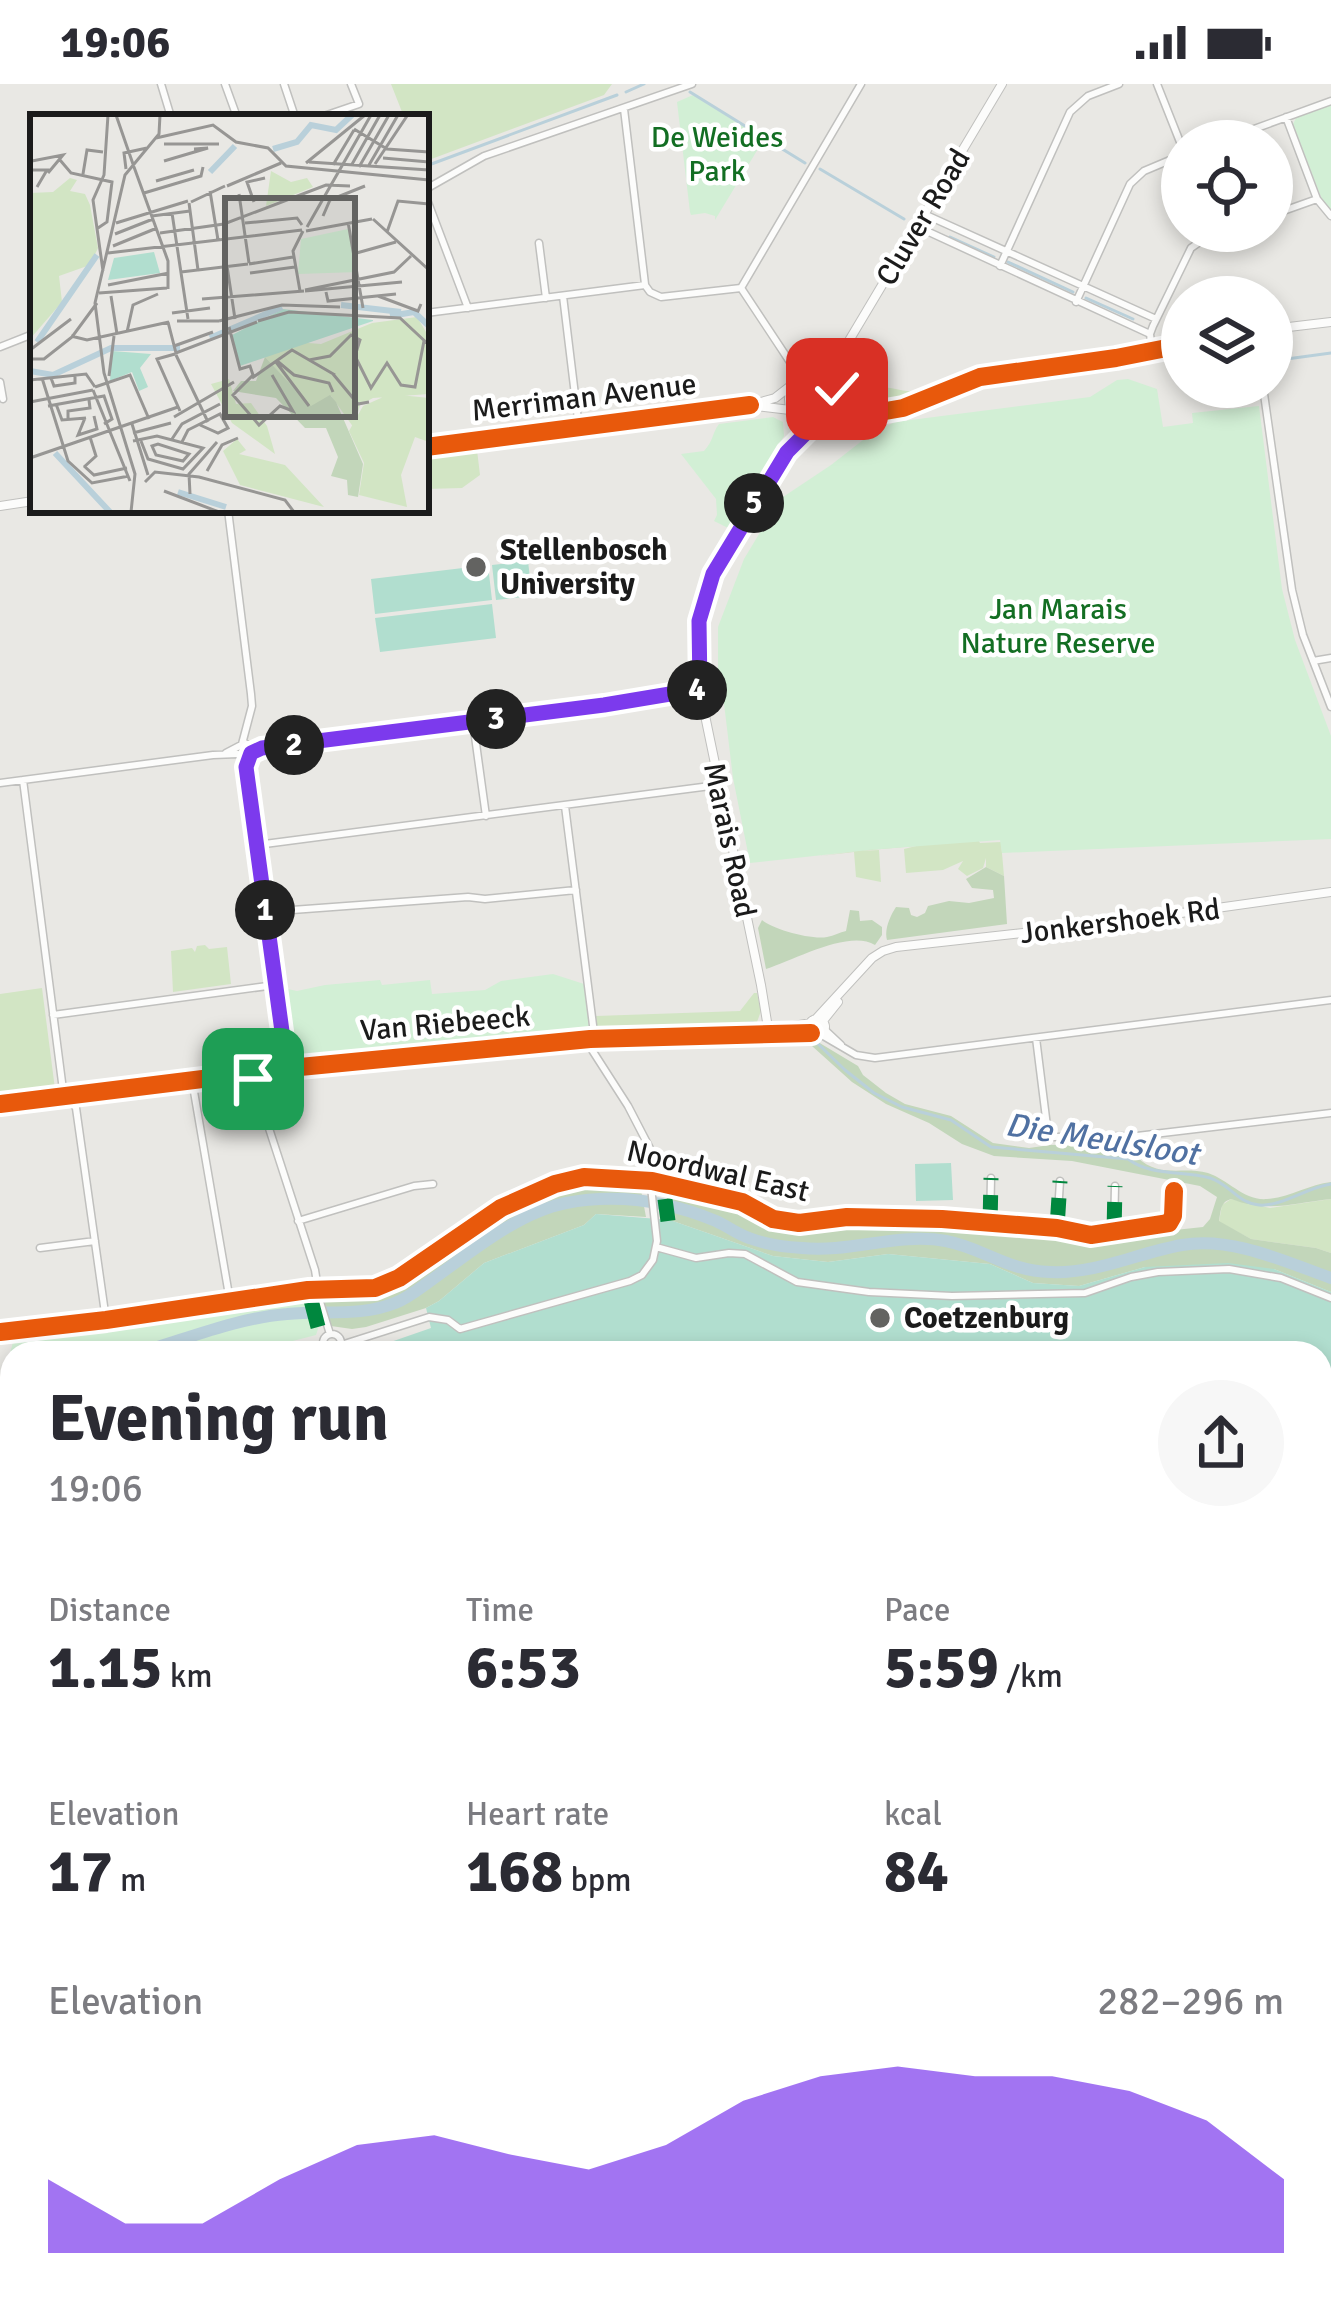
<!DOCTYPE html>
<meta charset="utf-8">
<style>
body{margin:0;font-family:Signika,sans-serif;background:#f7f7f7;color:#2b2b33;height:100vh;display:flex;flex-direction:column;font-size:45px;white-space:nowrap}
*{box-sizing:border-box;margin:0}
p{font-size:39px;color:#7c7c81}
.icon{flex:none;width:66px;height:66px;fill:none;stroke:currentColor;stroke-width:2;stroke-linecap:round;stroke-linejoin:round}
.map{position:relative;flex:1;overflow:hidden}
.panel{position:absolute;left:0px;top:1257px;width:1332px;height:975px;display:flex;flex-direction:column;background:#fff;border-radius:36px 36px 0 0;box-shadow:0 6px 18px #0003}
.panel>*{flex:none}
.fabs{position:absolute;left:1161px;top:36px;display:grid;gap:24px}
.fabs a{display:grid;place-items:center;width:132px;height:132px;border-radius:50%;background:#fff;box-shadow:0 6px 18px #0003;font-size:60px}
.pin{position:absolute;display:grid;place-items:center;width:102px;height:102px;color:#fff;margin:-51px;border-radius:24px;box-shadow:0 6px 18px #0006}
.km{position:absolute;width:60px;height:60px;margin:-30px;border-radius:50%;background:#222;color:#fff;font-size:33px;line-height:60px;text-align:center}
.round{display:grid;place-items:center;flex:none;width:126px;height:126px;border-radius:63px;background:#f7f7f7}
.headline{display:flex;align-items:center;justify-content:space-between;height:204px;padding:0 48px}
h1{font-size:66px;font-weight:800;line-height:90px}
.stats{display:grid;grid-template-columns:repeat(3,1fr);gap:18px;height:204px;padding:12px 48px}
.stats div{display:grid;align-content:center}
.stats b{font-size:60px;font-weight:800}
.stats small{font-size:33px;font-weight:400}
.stats p{font-size:33px}
.chart{height:336px;padding:24px 48px}
.chart p{display:flex;justify-content:space-between}
.chart svg{width:100%;height:216px;margin-top:12px;fill:#7c3aed;opacity:.7}
.status{display:flex;justify-content:space-between;align-items:center;height:84px;padding:0 60px;background:#fff;direction:ltr}
.status svg{height:33px;fill:currentColor}
.map>svg:first-child{display:block}
.grass{fill:#d2e5c4}
.forest{fill:#c2d6ba}
.park{fill:#d2efd5}
.pitch{fill:#b1decf}
.lines{fill:none;stroke-linecap:round;stroke-linejoin:round}
.stream{stroke:#b9d0da;stroke-width:3}
.river{stroke:#b9d0da;stroke-width:12}
.minor-casing{stroke:#c0c0be;stroke-width:9}
.tertiary-casing{stroke:#c0c0be;stroke-width:10}
.minor{stroke:#fcfcfb;stroke-width:6}
.tertiary{stroke:#fcfcfb;stroke-width:8}
.quiet{stroke:#00873e;stroke-width:15;stroke-dasharray:30 15;stroke-linecap:butt}
.cycleway-casing{stroke:#fff;stroke-width:26}
.cycleway{stroke:#e8590c;stroke-width:18}
.route-casing{stroke:#fff;stroke-width:24}
.route{stroke:#7c3aed;stroke-width:15}
.poi-dot{fill:#636361;stroke:#fff;stroke-width:4.5}
.labels{text-anchor:middle;stroke-width:9;stroke-linejoin:round;paint-order:stroke}
.park-label{font-size:30px;fill:#136e23;stroke:#fff}
.street-label{font-size:30px;fill:#1b1b1b;stroke:#fff}
.poi-label{font-size:30px;font-weight:bold;fill:#1b1b1b;stroke:#fff;text-anchor:start}
.water-label{font-size:33px;font-style:italic;fill:#5071a2;stroke:#fff}
.inset-river{fill:none;stroke:#b9d0da;stroke-width:6}
.inset-road{fill:none;stroke:#979694;stroke-width:3}
.view{fill:#636361;fill-opacity:0.15;stroke:#636361;stroke-width:6}
.inset-edge{fill:none;stroke:#1b1b1b;stroke-width:6}
</style>
<div class="status"><b>19:06</b><svg viewBox="0 0 49 12"><path d="M0 12V9h3v3zM5 12V6h3v6zM10 12V3h3v9zM15 12V0h3v12zM26 1h20v11H26zM47 4h2v5h-2z"/></svg></div>
<div class="map">
<svg width="1331" height="2231" viewBox="0 0 1331 2231">
<rect width="100%" height="100%" fill="#e9e8e4"/>
<path class="grass" d="M391 0H612L604 11 426 77V33H404Z
M846 293 859 303 879 300 880 303C893 303 901 308 915 307L918 312C888 329 854 332 846 293Z
M792 315a22 22 0 1 1 44 0a22 22 0 1 1-44 0Z
M458 366H477L480 391 462 404 426 405V370Z
M975 750 980 759 1001 758 1004 792 986 783V774L983 784 967 792 958 785 963 777 943 786 906 789 904 765 916 762 859 767 879 766 881 798 856 793 854 768 820 772Z
M205 861 209 865 227 863 231 900 173 908 171 867 192 864 195 868 197 862Z
M42 904 55 1005 0 1011V910Z
M754 909H757L761 927 757 938 597 948 596 932 740 927Z
M1231 1115 1270 1124 1331 1115V1169L1316 1164 1251 1155 1219 1138 1222 1121Z
M1320 1417 1331 1422V1609H1320Z
M1324 1619 1331 1620V2050L1320 2033V1620Z
M12 1919V2184L0 2162V1925Z
M1320 2046 1331 2064V2231H1208L1203 2220H1320Z
M31 2220H175L179 2231H37Z
M186 2220H287L293 2231H190Z"/>
<path class="forest" d="M986 783 1004 792 1007 840 887 856C884 846 890 832 896 823L909 824 911 831 917 833 925 829 928 822 949 817 969 819 994 814 993 806 972 804 966 795Z
M850 826 859 827 860 837 872 836 882 843V851L875 861C850 845 796 875 766 885L758 844 762 836C772 845 811 856 827 853 834 852 840 848 846 847Z
M818 958 858 982 863 991 886 1009 905 1020 951 1032 993 1059 1029 1064 1050 1061 1136 1059 1137 1073C1160 1095 1182 1082 1208 1089 1229 1096 1244 1117 1267 1115 1290 1114 1309 1100 1331 1098V1115C1293 1119 1269 1129 1231 1115 1220 1118 1221 1127 1219 1137L1251 1155 1316 1164 1331 1169V1208L1274 1185 1145 1183 1079 1202 1033 1199 990 1180 888 1170 828 1178 773 1172 670 1136 667 1113 670 1110 731 1125 756 1138 795 1149 853 1143 927 1141 1044 1149 1082 1156 1203 1143 1210 1135 1217 1113 1200 1102 1072 1077 994 1072 962 1060 929 1039 886 1020 852 998 812 962Z
M590 1102H614L641 1106 646 1133 596 1130 584 1141 484 1179 439 1217 426 1224 366 1243 352 1245 331 1242 324 1221 325 1216 376 1211 400 1204C458 1162 517 1113 590 1102Z
M755 2220H1202L1208 2231H768Z"/>
<path class="park" d="M693 11 764 55 715 136V132L705 129 691 131 690 128 677 18Z
M1331 20V128L1321 113 1293 40 1297 32Z
M1128 295 1157 305 1163 343 1193 339 1192 329 1259 322 1282 505 1295 556 1331 652V755L1002 769 1000 756 868 766 750 779 733 694 722 603 718 591V543L744 475 780 415 831 381 872 349 895 338 1090 313 1117 296Z
M773 333 783 338 784 352 728 444 714 437 717 431 716 415 681 370 704 367C714 356 712 349 719 340Z
M553 890 584 900 589 943 587 949 301 975 291 968 283 904 297 907 325 901 380 896 382 901 430 896 432 910 485 906 501 897Z
M298 1211H312L320 1239 316 1251 246 1269H12V1278L10 1269 15 1251Z"/>
<path class="pitch" d="M528 477 532 512 496 516 492 481Z
M488 481 492 516 375 530 371 495Z
M492 520 496 554 380 568 375 534Z
M951 1079 953 1116 916 1117 915 1080Z
M596 1130 670 1136 773 1172 828 1178 888 1170 990 1180 1033 1199 1079 1202 1145 1183 1228 1179 1274 1185 1331 1208V1331L1320 1334V1269H359L431 1244 426 1224 439 1217 484 1179 584 1141Z"/>
<g class="lines">
<path class="stream" d="M626 8 644 0
M690 8 805 79
M426 82 617 11
M820 85 904 135
M950 153 994 173
M1008 178 1073 208
M1086 214 1133 235
M1272 277 1331 269
M604 948 753 939
M814 956 845 986 874 1009 902 1023 951 1036 991 1063 1128 1075C1152 1093 1183 1086 1210 1094 1230 1100 1237 1119 1259 1121 1281 1123 1308 1103 1331 1100
M301 976 586 950
M213 986 268 980
M182 991 208 987
M170 992 178 991
M155 994 161 993
M123 998 152 994
M116 999 119 998
M73 1005 110 1000
M0 1014 54 1007"/>
<path class="river" d="M138 1269C187 1255 237 1234 287 1230 323 1226 361 1233 395 1219 409 1214 421 1203 433 1195 472 1167 519 1128 566 1119 618 1109 668 1117 716 1137 727 1142 737 1150 749 1154 765 1160 785 1163 802 1164 850 1169 899 1148 946 1157 983 1164 1008 1187 1050 1188 1097 1190 1137 1169 1182 1161 1231 1152 1286 1178 1331 1194
M0 1301 12 1297"/>
<g class="minor-casing">
<path id="minor" d="M161 0 171 33
M225 0 237 33
M284 0 295 33
M1157 0 1182 63
M624 25 645 200
M321 33 359 20 351 0
M1286 33 1317 115 1331 132
M1221 57 1331 17
M426 105 484 72 692 0
M426 113 468 224
M924 130 1156 235
M1272 131 1317 115
M918 143 1150 250
M539 159 546 214
M1000 182 1070 28 1088 12 1119 0
M741 204 861 0
M563 212 579 344
M1076 218 1130 100 1144 87 1182 71
M426 229 645 201 650 208 661 213 741 204 792 281
M0 263 33 250
M1152 267 1150 250 1153 242 1191 164 1201 157 1227 147
M0 298 3 315
M1263 303 1292 506 1303 551 1331 623
M228 426 251 610 252 622 242 660
M1313 577 1331 574
M473 638 486 732
M226 669 245 659 250 662 252 668
M252 669 262 664 604 621 700 605
M242 674 246 683 287 984
M23 696 63 1006 76 1024 106 1236
M0 699 213 671 238 670
M565 722 594 949
M257 761 718 701
M265 828 468 813 485 815 576 806
M53 931 275 901
M824 945 841 961
M820 950 856 971 875 974 1331 916
M1036 954 1048 1050 1052 1053 1137 1052 1331 1029
M251 989 315 1186 320 1218 330 1250
M192 996 230 1217
M298 1137 414 1102 433 1100
M990 1141 991 1094
M1057 1144 1060 1097
M1114 1148 1115 1102
M656 1163 696 1174 729 1169 745 1170 797 1198 869 1208 952 1212 1085 1209 1131 1193 1158 1188 1229 1185 1281 1194 1331 1214
M40 1164 95 1157
M0 1248 106 1236 308 1206 375 1204 399 1194 501 1124 555 1100 584 1093 652 1097 742 1118 773 1135 799 1139 847 1133 942 1135 1057 1144 1091 1151 1169 1139 1173 1132 1174 1107
M323 1259a9 9 0 1 1 18 0a9 9 0 1 1-18 0Z
M341 1261 429 1233 448 1236 460 1245 630 1197 642 1191 653 1176 657 1157 651 1103 656 1089 657 1078 628 1022 592 966 590 955
M0 1331 12 1328
M1320 1411 1331 1416
M1320 1613H1331
M0 1921 12 1915
M1320 2039 1331 2057
M178 2220 183 2231
M296 2220 303 2231
M502 2231 509 2220"/>
</g>
<g class="tertiary-casing">
<path id="tertiary" d="M1272 245 1331 238
M789 315a25 25 0 1 1 50 0a25 25 0 1 1-50 0Z
M813 290 827 282 844 265 1002 0
M835 301 842 272
M839 314 867 327
M757 322 790 326
M831 334 852 329 895 327 980 293 1116 274 1182 261
M426 363 750 321 775 314 793 300
M0 422 33 417
M809 943a8 8 0 1 1 16 0a8 8 0 1 1-16 0Z
M815 936 872 874 883 867 896 863 1096 841 1331 808
M822 938 838 918
M765 947 811 939
M769 950 761 901 702 617C689 527 712 487 758 413 775 386 790 360 817 340
M0 1020 300 983 590 955 811 949"/>
</g>
<use href="#minor" class="minor"/>
<use href="#tertiary" class="tertiary"/>
<path class="quiet" d="M665 1115 668 1137
M990 1141 991 1094
M1057 1144 1060 1097
M1114 1148 1115 1102
M311 1216 318 1243
M1129 2220 1134 2231"/>
<g class="cycleway-casing">
<path id="cycleway" d="M874 329 903 324 980 293 1116 274 1182 261
M426 363 750 321
M0 1020 300 983 590 955 811 949
M0 1248 106 1236 308 1206 375 1204 399 1194 501 1124 555 1100 584 1093 652 1097 742 1118 773 1135 799 1139 847 1133 942 1135 1057 1144 1091 1151 1169 1139 1173 1132 1174 1107"/>
</g>
<use href="#cycleway" class="cycleway"/>
</g>
<g class="lines">
<g class="route-casing">
<path id="route" d="M253 995 251 988 287 984 246 683 251 669 262 664 604 621 700 605 699 537 713 490 787 368 809 346 835 329 839 314 837 305"/>
</g>
<use href="#route" class="route"/>
</g>
<g class="poi-dot">
<circle cx="476" cy="483" r="12"/>
<circle cx="880" cy="1234" r="12"/>
</g>
<g class="labels">
<g class="park-label">
<text x="717" y="63">De Weides<tspan x="717" dy="34">Park</tspan></text>
<text x="1058" y="535">Jan Marais<tspan x="1058" dy="34">Nature Reserve</tspan></text>
</g>
<g class="street-label">
<text transform="translate(923 133) rotate(-59)" y="10">Cluver Road</text>
<text transform="translate(584 313) rotate(-7)" y="10">Merriman Avenue</text>
<text transform="translate(730 756) rotate(78)" y="10">Marais Road</text>
<text transform="translate(1120 837) rotate(-7)" y="10">Jonkershoek Rd</text>
<text transform="translate(445 939) rotate(-5)" y="10">Van Riebeeck</text>
<text transform="translate(718 1087) rotate(13)" y="10">Noordwal East</text>
</g>
<g class="poi-label">
<text x="500" y="476">Stellenbosch<tspan x="500" dy="34">University</tspan></text>
<text x="904" y="1244">Coetzenburg</text>
</g>
<g class="water-label">
<text transform="translate(1102 1054) rotate(9)" y="12">Die Meulsloot</text>
</g>
</g>
<g transform="translate(30 30)">
<rect width="399" height="399" fill="#e9e8e4"/>
<path d="M241 57 261 68 277 64 283 73 236 92ZM40 64 47 66 40 77 55 80 60 91 68 134 60 151 29 162 32 188 0 225V79L23 78ZM387 203 399 223V280L343 284 330 291 324 314 301 282 281 293 235 243 253 236V227L291 230 342 209ZM199 265 206 290 221 289 237 312 245 340 202 309 181 270ZM360 280 399 284V328L385 323 371 361 377 393 329 381 334 349 319 317 333 292ZM207 325 216 336 209 340 255 351 294 393 210 371 193 337Z" fill="#d2e5c4"/>
<path d="M235 243 281 292 300 281 306 288 333 350 328 383 318 381 317 366 301 362 308 343 296 314H275L246 284 203 277 211 267H226Z" fill="#c2d6ba"/>
<path d="M318 115 328 158 268 160 271 125Z" fill="#d2efd5"/>
<path d="M124 138 130 159 78 166 84 144ZM253 195 343 206V207L210 252 202 221ZM82 237 121 240 110 254 118 273 109 277 102 258 80 267Z" fill="#b1decf"/>
<path class="inset-river" d="M243 35 267 28 281 11 306 16 322 1M180 58 205 32M311 191 371 198M360 202 384 198 399 212M180 224 252 193M7 228 67 141M0 257 23 261 81 234H150M25 339 80 398M148 378 196 393"/>
<path class="inset-road" d="M86 1 104 53M324 15 357 35 399 38M126 24 183 11 206 28 238 34 256 52 399 66M134 30H189M0 36 2 47 33 41 18 59M353 44 399 48M30 46 41 59 82 68 77 108 68 114M134 47 178 34 164 35M279 48 399 56M276 49 335 1M345 50 377 2M303 51 324 16M339 51 368 1M321 52 350 1M104 53 138 147V175M329 53 359 1M96 55 94 39 117 34M0 56H17L7 73M53 60 57 36 73 38M126 67 164 56M197 72 251 49M180 77 188 126M114 79 171 62 173 53M209 80 219 149M161 88 195 72M224 88 217 68 235 64M142 99 158 205M122 102 160 97M293 102 300 86 335 72M343 105 399 156M318 108 333 194M86 109 158 87M215 109 267 104 272 111M277 113 341 1M276 117 342 105M357 118 368 87 399 90M130 119 194 110 296 71 320 72M85 120 123 105M83 132 127 114M78 139 272 116M323 140 366 128M219 150 263 143M197 152 205 205M168 156 218 150M73 157 63 86 74 61 78 1M151 158 168 156 159 89M220 159 265 153M78 171 139 159M275 176 364 158 381 142M270 177 263 137 273 117M275 177 372 168M296 178 298 187 366 180M69 179 137 174M81 182 87 220M348 182 388 197 391 190M172 185 274 177M142 199 180 194M147 207H189M189 207 252 191 310 193M228 207 259 198 370 204 399 231M138 208 146 239 227 208M199 213 210 255 220 252 223 261 203 281 229 311 250 292 263 297 242 261M97 218 103 191 128 180M41 222 57 226 139 208M144 232 183 218M0 236 41 205M145 240 127 245 150 297M146 241 178 308M0 245H14L42 223 67 189M246 246 264 261 299 269 303 278M279 246 300 242 321 221 330 226 325 242 341 274 357 249 371 271 385 273 394 227M246 248 279 292M303 260 328 290 339 288M79 262 84 222M12 264 38 347 62 369 99 362M21 264 24 272 45 269V261M222 264 262 236 305 261M0 266 56 260 65 273M65 273 100 261 119 305M63 276 100 367M0 288 63 276M26 290 32 306 56 304M18 292 74 282 82 305 74 310M144 303 204 268M55 304 48 321 67 315 64 302M38 305V297L60 294 59 286M102 310 118 361M103 319 141 309M142 325 152 310 190 290M103 327 127 322 173 334 153 355 118 345 111 327M152 328 158 316 190 300 198 314 188 319 170 311M122 332 128 330 159 340 153 347 126 341ZM0 344 148 293M54 352 64 361 97 354M54 353 66 342 60 323M177 357 192 331 208 324M115 368 125 358 169 363 255 386 264 398M134 377 189 398M160 380 159 360 187 328M101 398 105 360 74 259 65 189 95 61 129 20 130 1"/>
<path class="view" d="M195 84H325V303H195Z"/>
<rect width="399" height="399" class="inset-edge"/>
</g>
</svg>
<div class="fabs">
<a><svg class="icon" aria-label="locate" viewBox="0 0 24 24"><circle cx="12" cy="12" r="6"/><path d="M12 2v4M12 18v4M2 12h4M18 12h4"/></svg></a>
<a><svg class="icon" aria-label="layers" viewBox="0 0 24 24"><path d="M12 4l9 5-9 5-9-5zM3 14l9 5 9-5"/></svg></a>
</div>
<div class="pin" style="left:253px;top:995px;background:#1e9e55"><svg class="icon" aria-label="arrive" viewBox="0 0 24 24"><path d="M6 21V4h12l-3 4 3 4H6"/></svg></div>
<div class="pin" style="left:837px;top:305px;background:#d93025"><svg class="icon" aria-label="check" viewBox="0 0 24 24"><path d="M5 12l5 5 9-10"/></svg></div>
<b class="km" style="left:265px;top:826px">1</b>
<b class="km" style="left:294px;top:661px">2</b>
<b class="km" style="left:496px;top:635px">3</b>
<b class="km" style="left:697px;top:606px">4</b>
<b class="km" style="left:754px;top:419px">5</b>
<section class="panel">
<div class="headline"><div><h1>Evening run</h1><p>19:06</p></div><a class="round"><svg class="icon" aria-label="share" viewBox="0 0 24 24"><path d="M12 15V3M7 8l5-5 5 5M5 13v7h14v-7"/></svg></a></div>
<div class="stats">
<div><p>Distance</p><b>1.15<small> km</small></b></div>
<div><p>Time</p><b>6:53</b></div>
<div><p>Pace</p><b>5:59<small> /km</small></b></div>
</div>
<div class="stats">
<div><p>Elevation</p><b>17<small> m</small></b></div>
<div><p>Heart rate</p><b>168<small> bpm</small></b></div>
<div><p>kcal</p><b>84</b></div>
</div>
<div class="chart"><p><span>Elevation</span>282–296 m</p>
<svg viewBox="0 0 160 44" preserveAspectRatio="none"><path d="M0 44V29L10 38L20 38L30 29L40 22L50 20L60 24L70 27L80 22L90 13L100 8L110 6L120 8L130 8L140 11L150 17L160 29V44z"/></svg>
</div>
</section>
</div>
